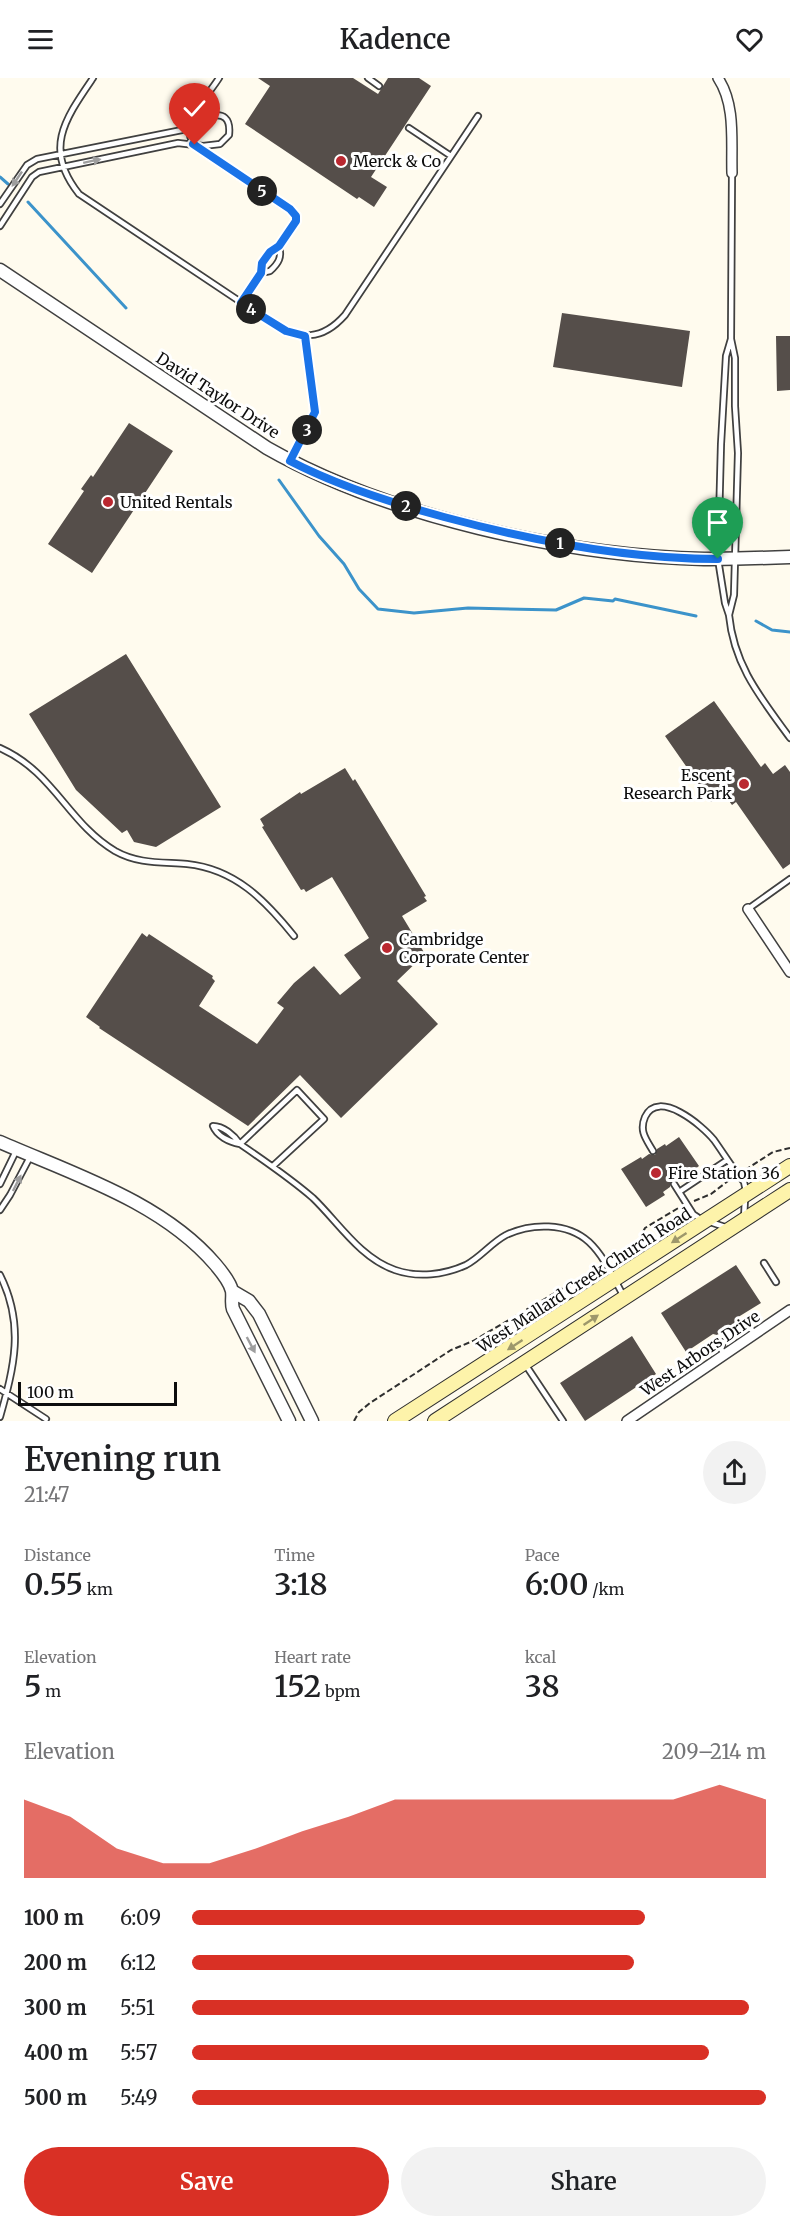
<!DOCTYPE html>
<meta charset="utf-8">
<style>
body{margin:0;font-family:Merriweather,serif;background:#f2f2f2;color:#202124;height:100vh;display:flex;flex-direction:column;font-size:22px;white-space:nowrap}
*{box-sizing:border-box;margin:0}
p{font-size:20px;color:#757577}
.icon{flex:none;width:33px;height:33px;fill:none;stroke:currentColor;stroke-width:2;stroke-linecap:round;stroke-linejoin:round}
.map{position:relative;height:1343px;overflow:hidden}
.details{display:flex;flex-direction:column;background:#fff;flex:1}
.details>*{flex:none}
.scale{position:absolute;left:18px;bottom:15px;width:159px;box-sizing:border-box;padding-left:6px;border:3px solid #0d0d0d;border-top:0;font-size:16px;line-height:21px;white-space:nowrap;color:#0d0d0d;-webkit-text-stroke:4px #fff;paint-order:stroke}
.pin{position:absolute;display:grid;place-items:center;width:51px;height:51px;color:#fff;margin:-62px -26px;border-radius:50% 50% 50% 0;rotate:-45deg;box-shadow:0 0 6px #0007}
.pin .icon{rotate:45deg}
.km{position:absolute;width:30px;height:30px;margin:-15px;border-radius:50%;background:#222;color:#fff;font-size:16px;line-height:30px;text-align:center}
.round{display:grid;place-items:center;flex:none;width:63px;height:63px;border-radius:32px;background:#f2f2f2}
.summary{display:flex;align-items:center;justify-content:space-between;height:102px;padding:0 24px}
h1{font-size:33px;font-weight:600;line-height:45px}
.stats{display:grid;grid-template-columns:repeat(3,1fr);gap:9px;height:102px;padding:6px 24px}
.stats div{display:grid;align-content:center}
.stats b{font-size:30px;font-weight:600}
.stats small{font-size:16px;font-weight:400}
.stats p{font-size:16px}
.chart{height:168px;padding:12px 24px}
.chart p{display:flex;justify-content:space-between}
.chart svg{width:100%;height:108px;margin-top:6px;fill:#d93025;opacity:.7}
.button{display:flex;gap:12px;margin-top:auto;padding:12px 24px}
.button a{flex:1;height:69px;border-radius:36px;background:#d93025;color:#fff;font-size:24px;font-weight:600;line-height:69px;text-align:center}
.button a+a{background:#f2f2f2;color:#202124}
ul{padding:0 24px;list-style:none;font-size:20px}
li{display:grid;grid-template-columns:96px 72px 1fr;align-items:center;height:45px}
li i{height:15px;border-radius:8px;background:#d93025}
header{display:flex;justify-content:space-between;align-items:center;height:78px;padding:0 24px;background:#fff;font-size:27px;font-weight:600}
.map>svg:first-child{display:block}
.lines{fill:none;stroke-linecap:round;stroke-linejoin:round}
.stream{stroke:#3c93ca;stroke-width:3}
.building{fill:#554e4a}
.service-casing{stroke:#404040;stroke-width:8}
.minor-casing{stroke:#404040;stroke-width:12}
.tertiary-casing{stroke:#404040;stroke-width:15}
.secondary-casing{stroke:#2f2f2f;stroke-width:16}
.path{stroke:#2f2f2f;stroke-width:2;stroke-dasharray:6 3;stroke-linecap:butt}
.service{stroke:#fff;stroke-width:4.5}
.minor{stroke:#fff;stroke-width:9}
.tertiary{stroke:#fff;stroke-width:12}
.secondary{stroke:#fdf3aa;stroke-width:14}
.oneway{fill:#9e9e9e}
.oneway2{fill:#9d976b}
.route-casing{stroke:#fff;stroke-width:12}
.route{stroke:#1a73e8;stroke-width:8}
.poi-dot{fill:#ba2830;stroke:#fff;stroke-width:2}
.labels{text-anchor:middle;stroke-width:6;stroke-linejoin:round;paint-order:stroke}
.poi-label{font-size:16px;fill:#0d0d0d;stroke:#fff;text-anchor:start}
.street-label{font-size:16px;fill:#0d0d0d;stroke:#fff}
</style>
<header><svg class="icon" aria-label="menu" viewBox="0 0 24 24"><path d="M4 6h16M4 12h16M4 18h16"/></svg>Kadence<svg class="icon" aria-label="heart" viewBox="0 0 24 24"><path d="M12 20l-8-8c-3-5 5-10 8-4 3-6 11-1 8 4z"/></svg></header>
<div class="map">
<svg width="790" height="1343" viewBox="0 0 790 1343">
<rect width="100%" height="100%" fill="#fffbee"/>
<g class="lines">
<path class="stream" d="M0 99 8 106
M28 124 126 230
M279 402 319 458 344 486 359 511 378 531 414 535 468 530 556 532 584 520 613 523 615 521 696 538
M756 543 772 552 790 554"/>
</g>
<path class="building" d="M258 0H353L378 16 388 0H419L431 8 371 99 387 109 374 129 359 119 357 121 245 46 270 8Z
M562 235 690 253 682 309 553 289Z
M776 258H790V312L777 313Z
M129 345 173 373 92 495 48 466 84 413 81 411 91 397 93 399Z
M126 576 221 729 156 769 134 764 127 752 122 755 76 712 29 636Z
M714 623 761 689 765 685 773 696 785 687 790 694V786L783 791 736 724 732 727 724 716 711 724 665 658Z
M345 690 353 703 355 701 426 818 424 819 427 823 402 838 425 876 397 903 438 946 341 1040 300 997 248 1048 99 950 100 949 86 939 142 855 147 859 149 856 213 898 212 900 215 903 199 928 257 966 284 930 277 925 294 905 314 888 340 917 361 900 344 877 369 860 332 799 306 814 304 811 301 812 262 749 264 748 260 741 300 714 301 716Z
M679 1059 699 1088 678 1104 674 1102 671 1103 670 1109 663 1114 665 1117 646 1129 621 1091 641 1079 642 1081 649 1076 655 1077 657 1071 665 1066 666 1068Z
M736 1187 761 1225 735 1241 736 1243 730 1250 717 1257 713 1256 686 1274 661 1235Z
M632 1258 656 1296 585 1343 560 1305Z"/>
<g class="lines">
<g class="service-casing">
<path id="service" d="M93 0C65 41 43 71 79 116L272 245C300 262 322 263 345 237L478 38
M219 0C206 21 172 52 201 73L295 136C301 157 260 173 261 195L270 193C279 185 282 179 279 168
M368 0 379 8
M409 50 451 78
M0 126 27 87 37 81 182 52C195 44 233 21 229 57L220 66 203 68 178 65 39 94 32 99 0 148
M241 225 261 195
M731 261 735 280V328L738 375 734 517 729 537 725 525 718 481 721 366 726 278Z
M731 261 732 95
M292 381 315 334 305 258
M729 537C734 588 761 620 790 660
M0 670C54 694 68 745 115 773 138 786 161 784 187 786 235 791 265 822 294 858
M748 831 790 801
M213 1048C223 1048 234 1057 240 1066 229 1064 217 1058 213 1048Z
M653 1073C646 1061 639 1053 645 1039 658 1010 703 1048 714 1062 724 1076 733 1091 744 1104L746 1113
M273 1088 324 1041 297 1012 240 1066C265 1083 290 1100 313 1120 338 1144 360 1180 395 1192 418 1200 444 1197 466 1187 481 1179 491 1165 506 1157 531 1145 567 1144 589 1164 604 1178 613 1199 623 1217
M0 1106 17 1071
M674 1106 693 1136 702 1142
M679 1114 727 1082
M0 1132 10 1117 30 1079
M744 1140 745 1121
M710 1144 728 1150
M764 1185 776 1204
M0 1197C25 1247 14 1289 0 1339
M743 1250 751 1251 755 1256
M723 1264 721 1271 724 1276
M525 1286 563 1343
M0 1311 46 1341"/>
</g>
<g class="minor-casing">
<path id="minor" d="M718 0C736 27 731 64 732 95
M748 831 790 894
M627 1343 790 1232"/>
</g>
<g class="tertiary-casing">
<path id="tertiary" d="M0 192 267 370C386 438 567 478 704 481 732 481 761 480 790 479
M0 1064C73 1096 162 1124 215 1186 221 1193 230 1204 232 1213 233 1219 231 1225 233 1231L289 1343
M232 1213 249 1223 259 1236 312 1343"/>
</g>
<g class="secondary-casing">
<path id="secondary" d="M395 1343 790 1088
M435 1343 790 1112"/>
</g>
<path class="path" d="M745 1092 773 1074 790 1070
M694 1123 711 1116 732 1100
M622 1181 634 1172 645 1150 680 1129
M354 1343 359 1334 370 1325 451 1272 473 1263 565 1209 585 1206"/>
<use href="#service" class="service"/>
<use href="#minor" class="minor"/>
<use href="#tertiary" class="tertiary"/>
<use href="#secondary" class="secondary"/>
</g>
<defs><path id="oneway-solid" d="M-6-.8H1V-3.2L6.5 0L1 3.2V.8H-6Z" transform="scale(1.5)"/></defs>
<g class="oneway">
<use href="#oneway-solid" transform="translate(92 83) rotate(-12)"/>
<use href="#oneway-solid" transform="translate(17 101) rotate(124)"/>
<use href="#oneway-solid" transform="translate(17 1105) rotate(-63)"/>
<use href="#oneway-solid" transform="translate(251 1267) rotate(62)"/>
</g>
<g class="oneway2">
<use href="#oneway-solid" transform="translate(679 1160) rotate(147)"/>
<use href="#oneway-solid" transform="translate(591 1242) rotate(-34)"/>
<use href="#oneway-solid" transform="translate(515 1267) rotate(147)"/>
</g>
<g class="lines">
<g class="route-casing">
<path id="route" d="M195 67 193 66 290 131 296 138V143L279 168 270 174 262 185 261 195 241 225 286 253 305 258 315 334 290 383C338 408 392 425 444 439 533 463 626 481 718 481"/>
</g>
<use href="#route" class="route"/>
</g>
<g class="poi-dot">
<circle cx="341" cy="83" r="6"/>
<circle cx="108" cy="424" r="6"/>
<circle cx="744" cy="706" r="6"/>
<circle cx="387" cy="870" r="6"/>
<circle cx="656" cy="1095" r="6"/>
</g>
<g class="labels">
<g class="poi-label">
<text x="353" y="89">Merck &amp; Co</text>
<text x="120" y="430">United Rentals</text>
<text x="732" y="703" text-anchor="end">Escent<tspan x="732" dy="18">Research Park</tspan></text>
<text x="399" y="867">Cambridge<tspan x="399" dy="18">Corporate Center</tspan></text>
<text x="668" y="1101">Fire Station 36</text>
</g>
<g class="street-label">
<text transform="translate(218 317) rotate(33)" y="6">David Taylor Drive</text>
<text transform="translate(584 1202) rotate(-33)" y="6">West Mallard Creek Church Road</text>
<text transform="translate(700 1275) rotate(-34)" y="6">West Arbors Drive</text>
</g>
</g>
</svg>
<div class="scale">100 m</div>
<div class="pin" style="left:718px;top:481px;background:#1e9e55"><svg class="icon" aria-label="arrive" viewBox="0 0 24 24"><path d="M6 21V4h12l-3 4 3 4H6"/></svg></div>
<div class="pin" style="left:195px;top:67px;background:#d93025"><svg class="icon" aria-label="check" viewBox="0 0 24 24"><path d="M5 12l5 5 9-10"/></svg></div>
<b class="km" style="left:560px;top:465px">1</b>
<b class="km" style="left:406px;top:428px">2</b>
<b class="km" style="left:307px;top:352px">3</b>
<b class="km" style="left:251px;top:231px">4</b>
<b class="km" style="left:262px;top:113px">5</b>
</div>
<section class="details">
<div class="summary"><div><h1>Evening run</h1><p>21:47</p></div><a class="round"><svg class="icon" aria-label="share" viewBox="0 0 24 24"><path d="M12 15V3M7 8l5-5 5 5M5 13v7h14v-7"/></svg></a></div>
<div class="stats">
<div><p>Distance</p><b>0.55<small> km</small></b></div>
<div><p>Time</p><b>3:18</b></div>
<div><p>Pace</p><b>6:00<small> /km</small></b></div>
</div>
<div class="stats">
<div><p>Elevation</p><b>5<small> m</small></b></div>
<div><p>Heart rate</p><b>152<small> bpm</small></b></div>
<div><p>kcal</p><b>38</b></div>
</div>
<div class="chart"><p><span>Elevation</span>209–214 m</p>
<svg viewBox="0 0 160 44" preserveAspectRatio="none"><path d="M0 44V12L10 19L20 32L30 38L40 38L50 32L60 25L70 19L80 12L90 12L100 12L110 12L120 12L130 12L140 12L150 6L160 12V44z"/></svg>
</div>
<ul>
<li><b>100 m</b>6:09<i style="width:79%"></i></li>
<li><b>200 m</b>6:12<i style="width:77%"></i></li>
<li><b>300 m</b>5:51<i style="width:97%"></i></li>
<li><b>400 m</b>5:57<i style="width:90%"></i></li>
<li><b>500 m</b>5:49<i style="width:100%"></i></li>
</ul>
<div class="button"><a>Save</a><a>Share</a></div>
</section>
